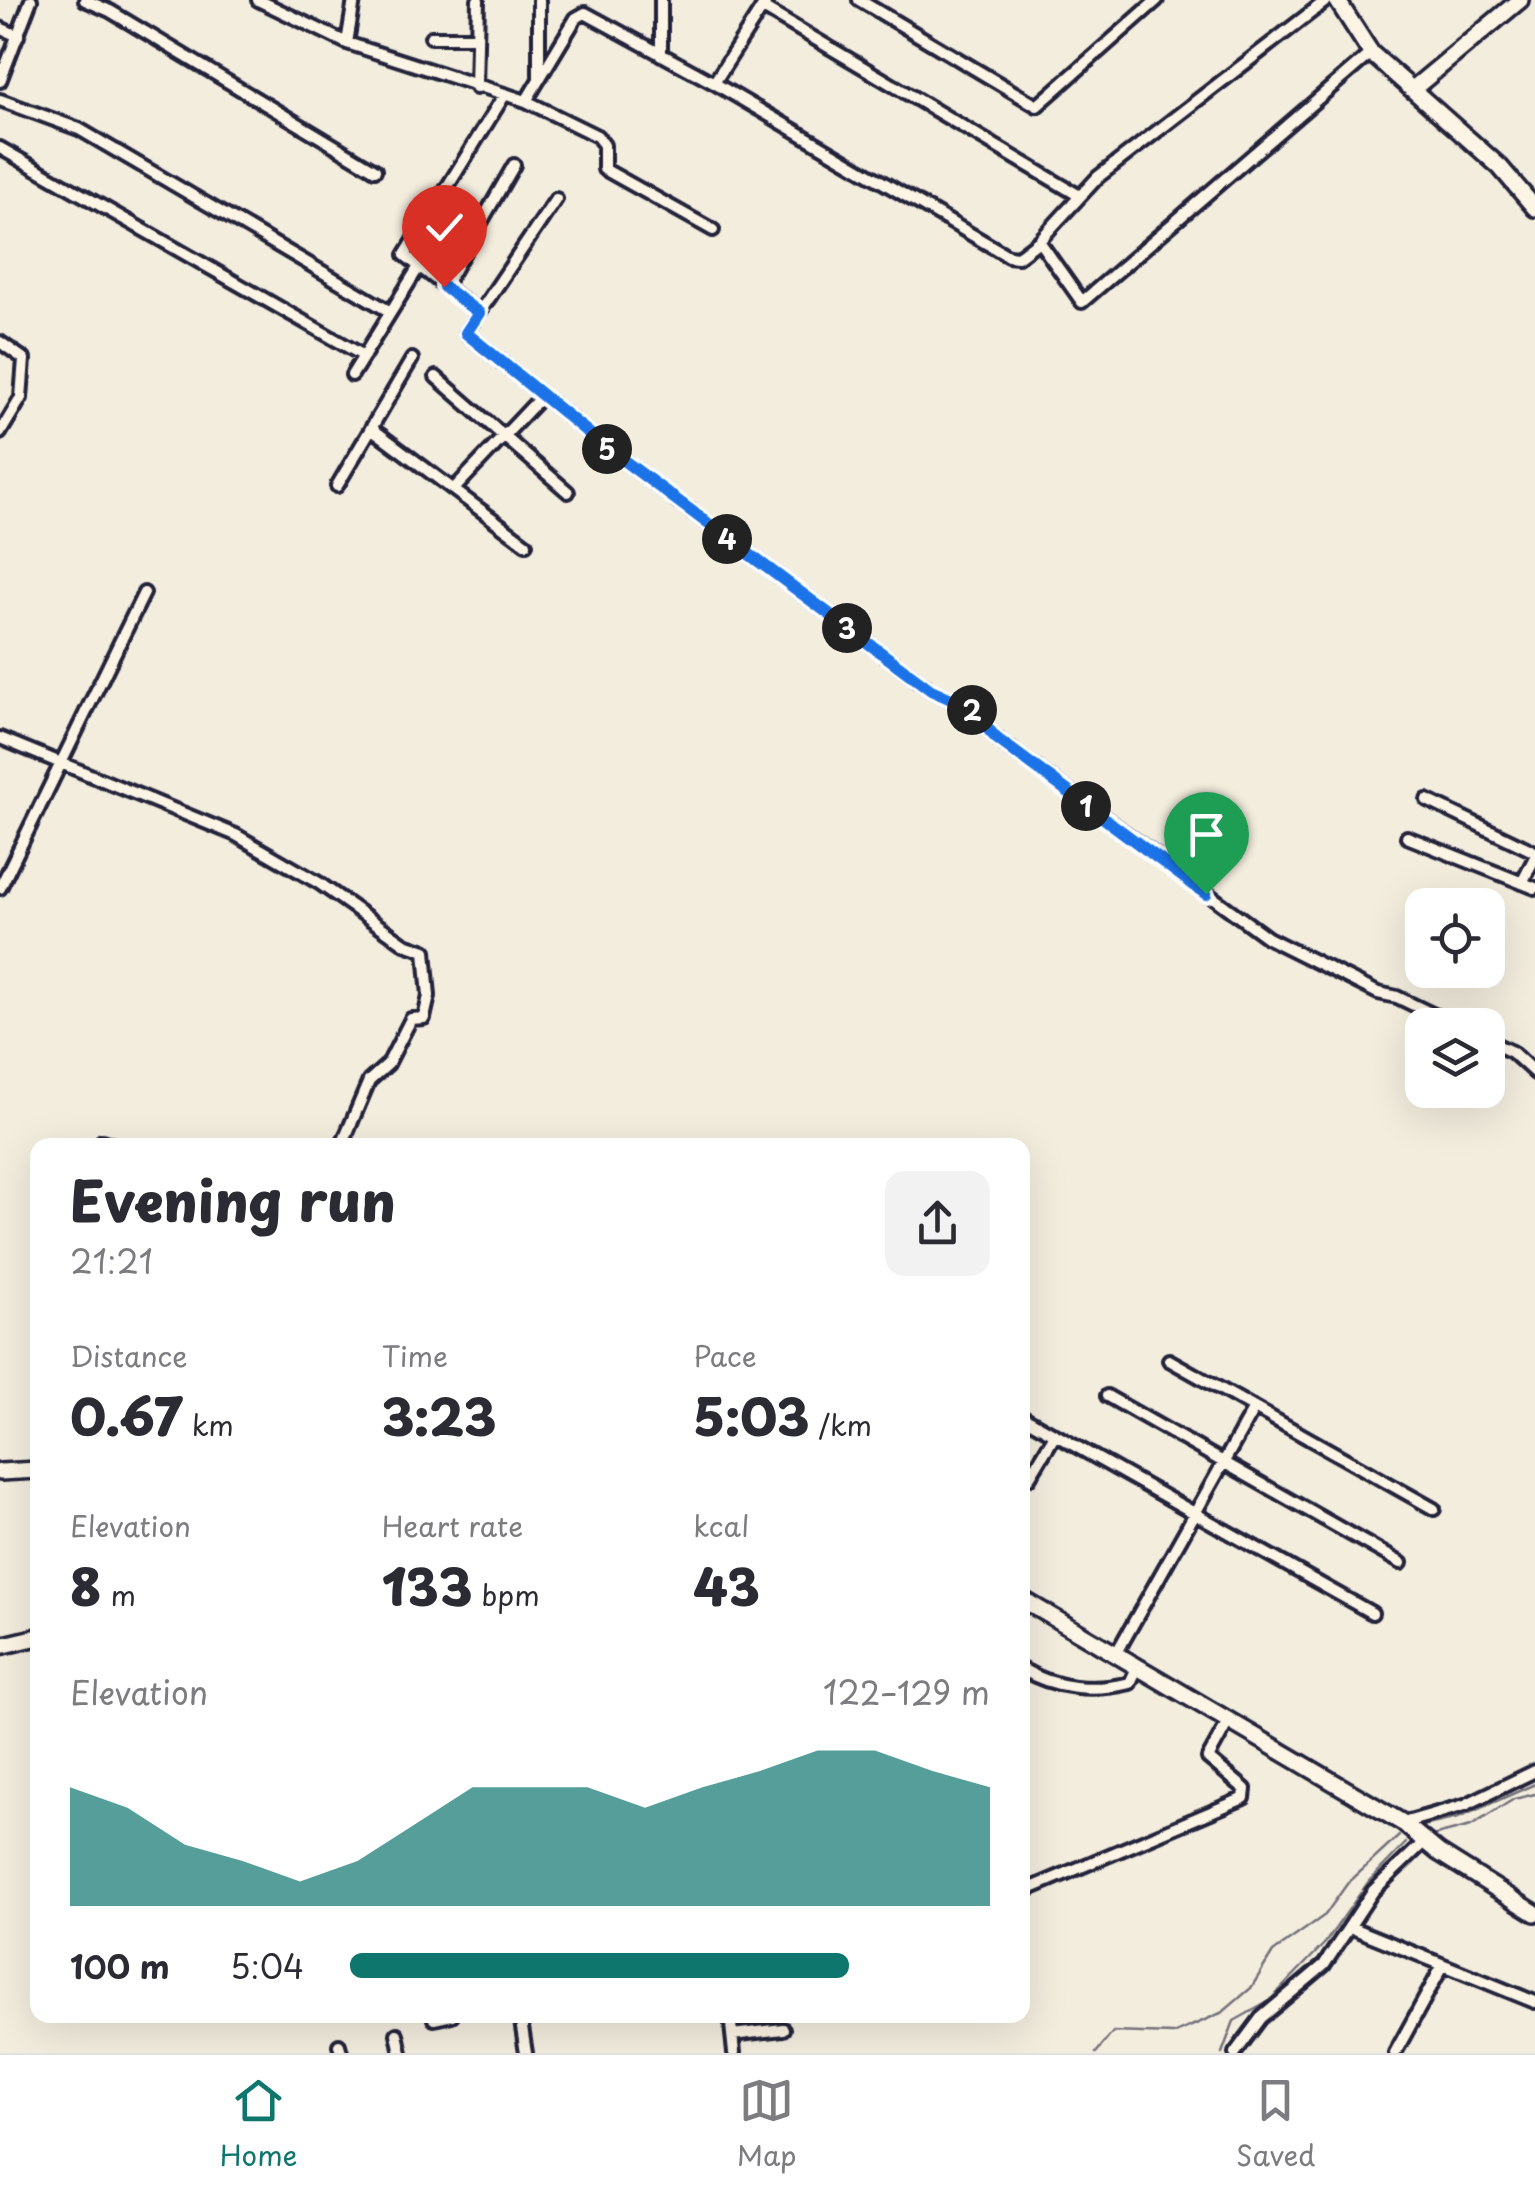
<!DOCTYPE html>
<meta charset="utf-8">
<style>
body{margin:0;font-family:"Playpen Sans",sans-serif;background:#f2f2f3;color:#2b2b33;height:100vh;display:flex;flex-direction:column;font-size:38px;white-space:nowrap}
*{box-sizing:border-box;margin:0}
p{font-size:32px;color:#7c7c81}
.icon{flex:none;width:55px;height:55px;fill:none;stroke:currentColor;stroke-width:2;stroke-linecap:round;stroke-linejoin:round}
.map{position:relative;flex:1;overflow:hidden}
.side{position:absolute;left:30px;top:1138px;width:1000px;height:885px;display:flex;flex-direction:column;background:#fff;border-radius:20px;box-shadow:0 10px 40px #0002}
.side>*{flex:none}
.controls{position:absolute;left:1405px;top:888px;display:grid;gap:20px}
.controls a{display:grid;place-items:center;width:100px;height:100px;border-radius:20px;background:#fff;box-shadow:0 10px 40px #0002;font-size:50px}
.pin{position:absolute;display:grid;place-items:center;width:85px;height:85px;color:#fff;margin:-102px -42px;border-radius:50% 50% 50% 0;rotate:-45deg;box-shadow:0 0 10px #0007}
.pin .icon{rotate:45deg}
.km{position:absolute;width:50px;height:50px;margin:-25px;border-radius:50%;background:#222;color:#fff;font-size:28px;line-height:50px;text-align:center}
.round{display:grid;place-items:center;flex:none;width:105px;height:105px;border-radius:20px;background:#f2f2f3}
.head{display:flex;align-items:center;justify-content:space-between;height:170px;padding:0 40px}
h1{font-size:55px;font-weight:800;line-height:75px}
.figures{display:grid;grid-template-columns:repeat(3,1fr);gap:15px;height:170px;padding:10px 40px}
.figures div{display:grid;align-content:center}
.figures b{font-size:50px;font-weight:800}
.figures small{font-size:28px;font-weight:400}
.figures p{font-size:28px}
.chart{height:280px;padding:20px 40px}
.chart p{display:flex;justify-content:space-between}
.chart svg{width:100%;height:180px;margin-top:10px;fill:#0f766e;opacity:.7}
ul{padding:0 40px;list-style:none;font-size:32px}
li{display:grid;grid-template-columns:160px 120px 1fr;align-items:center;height:75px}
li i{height:25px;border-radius:12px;background:#0f766e}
.dock{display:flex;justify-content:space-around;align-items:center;height:140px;border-top:2px solid #e1e1e2;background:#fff;font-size:28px;color:#7c7c81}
.dock a{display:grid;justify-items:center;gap:5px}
.dock .selected{color:#0f766e}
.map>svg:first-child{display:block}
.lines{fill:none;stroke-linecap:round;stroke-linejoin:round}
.stream{stroke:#75727b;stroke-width:2.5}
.street-casing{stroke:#22223b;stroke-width:18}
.secondary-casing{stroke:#22223b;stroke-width:22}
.street{stroke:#fcf5e5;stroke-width:10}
.secondary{stroke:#fcf5e5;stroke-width:15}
.route-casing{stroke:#fff;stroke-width:20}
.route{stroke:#1a73e8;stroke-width:12}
</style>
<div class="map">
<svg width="1535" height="2053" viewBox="0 0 1535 2053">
<rect width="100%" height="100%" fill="#f3edde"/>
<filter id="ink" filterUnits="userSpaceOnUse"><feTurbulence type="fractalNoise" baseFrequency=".01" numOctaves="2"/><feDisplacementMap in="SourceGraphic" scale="20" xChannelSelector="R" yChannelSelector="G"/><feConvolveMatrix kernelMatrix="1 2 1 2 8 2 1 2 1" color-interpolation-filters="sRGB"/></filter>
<g filter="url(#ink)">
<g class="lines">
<path class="stream" d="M1423 1826 1458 1818 1535 1784
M1432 1836 1471 1826 1514 1799 1535 1794
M1096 2053 1113 2032 1173 2034 1223 2012 1251 1988 1273 1952 1325 1915 1347 1884 1399 1836
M1222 2053 1234 2021 1268 2002 1325 1943 1369 1881 1406 1843"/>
<g class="street-casing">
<path id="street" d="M85 0 110 11 375 170
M258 0 347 43 526 101 597 136 604 145V169L713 230
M539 0V79
M661 0V55
M859 0 1037 106 1157 0
M763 8 1078 195
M0 28 18 36
M431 37H477
M347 43 354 0
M0 81 31 0
M714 83 767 0
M476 88 478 0
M505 94 405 255 479 313 466 333 607 448 931 690 969 707 996 738 1268 938 1378 993 1397 997 1455 1025
M0 100 79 129 389 311
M526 101 576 18 585 13 714 83 1008 256 1018 257 1039 241 1098 177 1327 0
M0 148 364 356
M1039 241 1082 302 1371 53
M444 287 514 165
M479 313 556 199
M0 342 24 359 21 398 0 433
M352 375 418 268
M436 377 568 492
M371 428 526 544
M337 486 412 359
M454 489 542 396
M0 738 236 835 319 883 405 944 425 951 429 996 424 1018 411 1019 388 1064 369 1081 342 1145
M1427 800 1535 852
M1407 837 1535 888
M1522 883 1535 857
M0 888 144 593
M1488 1041 1512 1052 1535 1073
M102 1141 114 1145
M1169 1360 1434 1509
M1107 1396 1401 1563
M1022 1416 1372 1613
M1029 1478 1055 1435
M1116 1654 1254 1408
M1022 1669C1055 1689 1094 1692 1130 1683L1138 1666
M1403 1823 1465 1805 1535 1771
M1022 1892 1244 1798 1245 1789 1208 1758 1229 1720
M1350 1927 1535 2002
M520 2015 526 2053
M730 2015 734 2053
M434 2019 452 2015
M397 2034 401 2053
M732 2035 783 2029
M339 2045 341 2053
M1235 2053 1261 2018 1324 1965 1373 1891 1424 1842
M1395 2053 1442 1967"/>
</g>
<g class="secondary-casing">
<path id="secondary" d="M1337 0 1371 53 1500 167 1535 208
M1413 89 1520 0
M0 1472 38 1470
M1022 1599 1403 1823 1438 1852 1535 1913
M0 1646 38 1637"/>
</g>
<use href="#street" class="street"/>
<use href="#secondary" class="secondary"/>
</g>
</g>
<g class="lines" filter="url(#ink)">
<g class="route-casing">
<path id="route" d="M444 287 479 313 466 333 607 448 931 690 969 707 996 738 1206 894"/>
</g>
<use href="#route" class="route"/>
</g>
</svg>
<div class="controls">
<a><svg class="icon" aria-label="locate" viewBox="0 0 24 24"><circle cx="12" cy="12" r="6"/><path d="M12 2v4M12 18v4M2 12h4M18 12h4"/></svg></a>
<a><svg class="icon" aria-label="layers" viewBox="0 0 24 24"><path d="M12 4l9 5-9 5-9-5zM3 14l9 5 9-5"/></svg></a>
</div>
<div class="pin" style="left:1206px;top:894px;background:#1e9e55"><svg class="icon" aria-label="arrive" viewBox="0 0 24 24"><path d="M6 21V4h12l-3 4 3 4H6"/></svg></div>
<div class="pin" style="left:444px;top:287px;background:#d93025"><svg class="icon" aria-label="check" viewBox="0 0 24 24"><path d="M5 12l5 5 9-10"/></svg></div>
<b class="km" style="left:1086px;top:806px">1</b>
<b class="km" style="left:972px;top:710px">2</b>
<b class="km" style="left:847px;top:628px">3</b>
<b class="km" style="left:727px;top:539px">4</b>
<b class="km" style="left:607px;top:449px">5</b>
<section class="side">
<div class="head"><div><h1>Evening run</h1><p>21:21</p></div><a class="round"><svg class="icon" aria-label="share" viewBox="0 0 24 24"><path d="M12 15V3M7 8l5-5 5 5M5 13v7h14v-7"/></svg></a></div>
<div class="figures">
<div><p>Distance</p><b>0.67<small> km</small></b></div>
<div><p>Time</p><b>3:23</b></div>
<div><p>Pace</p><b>5:03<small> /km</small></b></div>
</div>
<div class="figures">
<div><p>Elevation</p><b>8<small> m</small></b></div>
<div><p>Heart rate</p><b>133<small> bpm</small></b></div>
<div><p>kcal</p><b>43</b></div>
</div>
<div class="chart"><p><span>Elevation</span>122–129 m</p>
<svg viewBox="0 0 160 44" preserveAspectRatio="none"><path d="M0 44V15L10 20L20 29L30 33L40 38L50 33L60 24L70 15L80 15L90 15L100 20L110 15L120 11L130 6L140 6L150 11L160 15V44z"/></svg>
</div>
<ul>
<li><b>100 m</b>5:04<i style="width:78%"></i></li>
</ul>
</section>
</div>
<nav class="dock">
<a class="selected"><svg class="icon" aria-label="home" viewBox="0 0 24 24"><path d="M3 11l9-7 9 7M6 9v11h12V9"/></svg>Home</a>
<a><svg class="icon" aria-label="map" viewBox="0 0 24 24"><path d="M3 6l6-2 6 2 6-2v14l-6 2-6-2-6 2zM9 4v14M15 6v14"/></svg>Map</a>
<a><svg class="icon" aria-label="saved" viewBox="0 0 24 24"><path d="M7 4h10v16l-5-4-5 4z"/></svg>Saved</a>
</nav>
